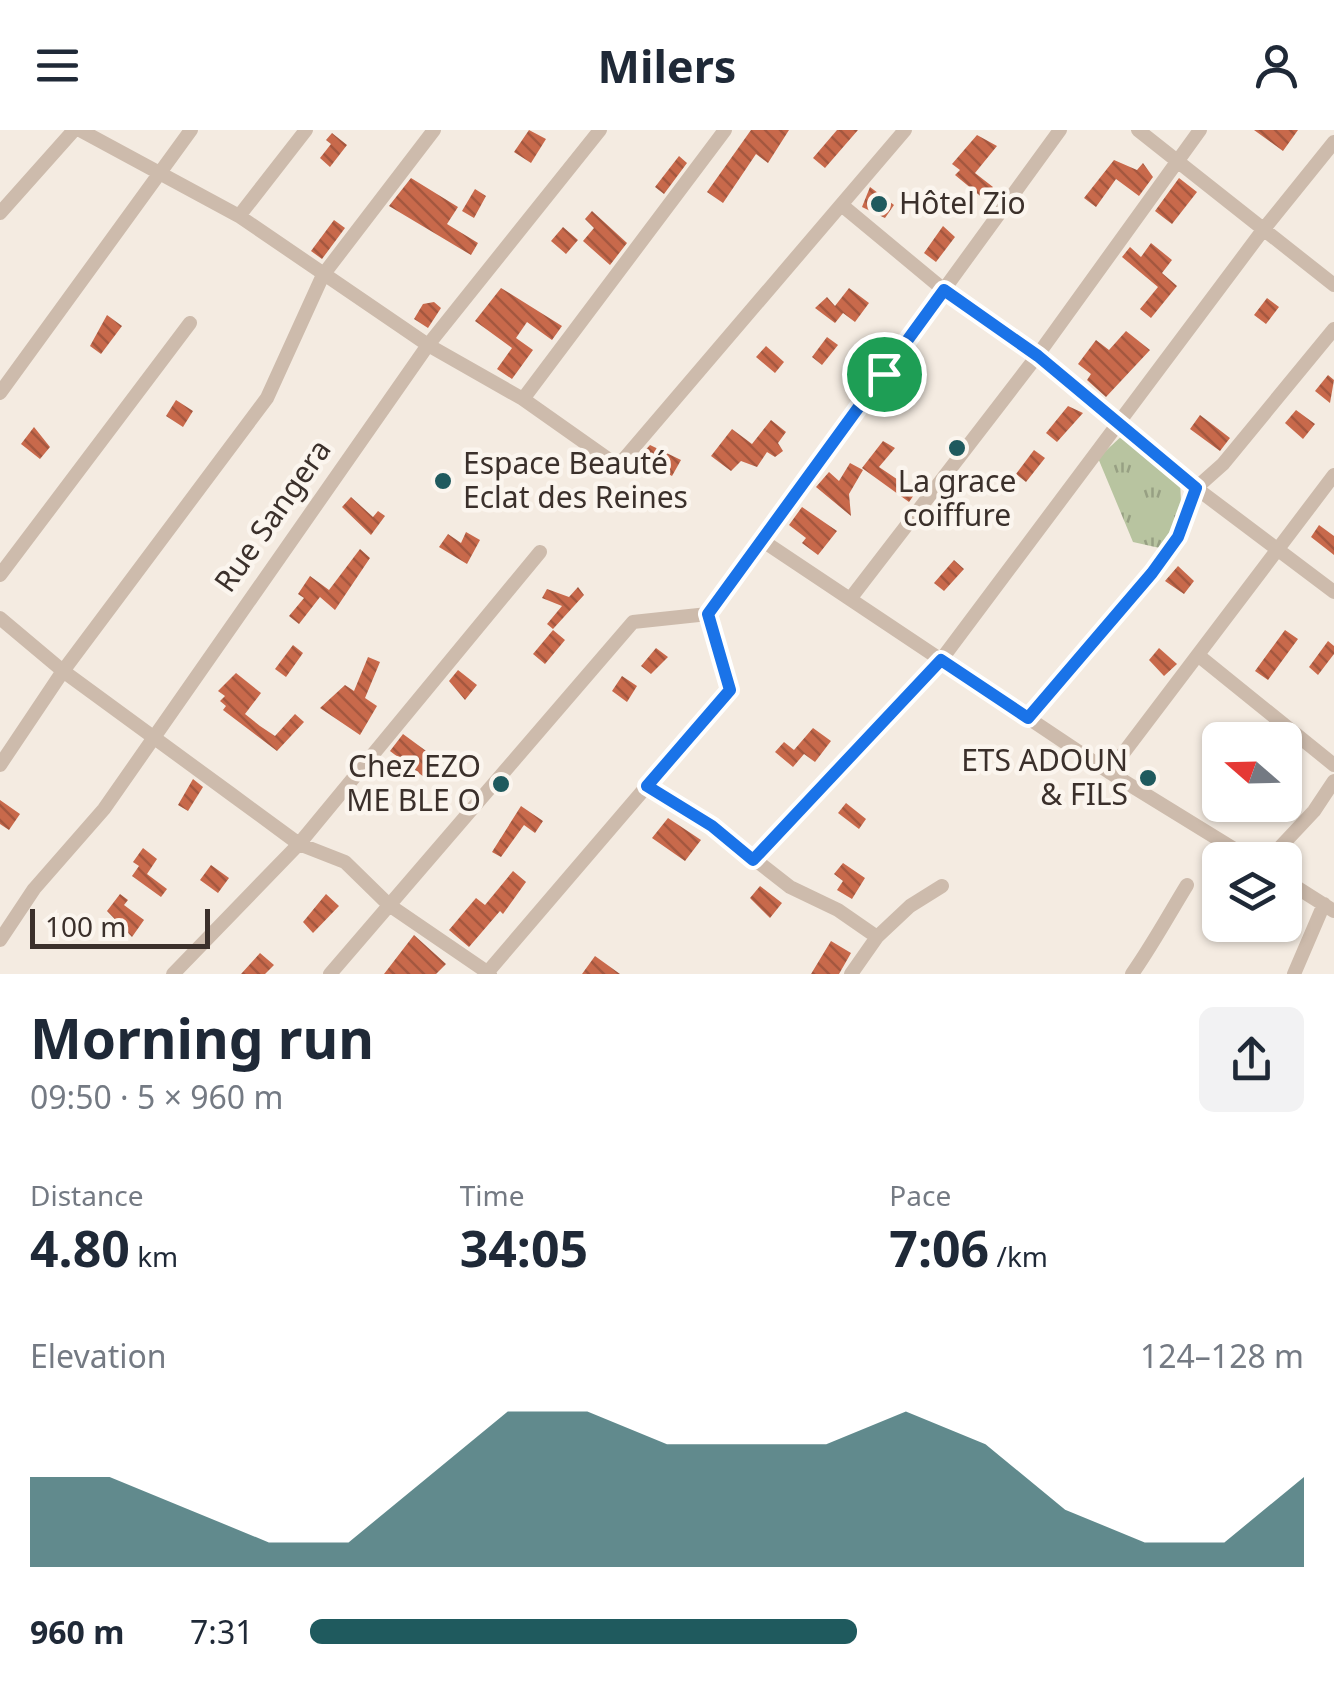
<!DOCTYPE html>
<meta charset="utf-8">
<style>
body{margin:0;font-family:"Noto Sans",sans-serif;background:#f2f2f3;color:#1f2937;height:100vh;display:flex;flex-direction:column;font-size:38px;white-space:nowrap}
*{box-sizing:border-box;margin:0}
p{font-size:32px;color:#747a83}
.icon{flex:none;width:55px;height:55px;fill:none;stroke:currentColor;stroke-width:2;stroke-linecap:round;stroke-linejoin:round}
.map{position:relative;height:844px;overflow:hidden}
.details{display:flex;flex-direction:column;background:#fff;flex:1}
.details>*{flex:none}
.needle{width:65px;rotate:290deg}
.fabs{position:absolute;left:1202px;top:592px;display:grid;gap:20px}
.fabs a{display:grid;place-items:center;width:100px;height:100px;border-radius:15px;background:#fff;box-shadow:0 2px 8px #0004;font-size:50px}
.scale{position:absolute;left:30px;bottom:25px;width:180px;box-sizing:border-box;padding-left:10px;border:5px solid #3b302b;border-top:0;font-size:28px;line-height:35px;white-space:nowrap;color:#3b302b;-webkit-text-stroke:8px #fbf5ee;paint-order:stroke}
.pin{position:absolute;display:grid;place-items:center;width:85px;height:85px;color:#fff;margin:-42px;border:5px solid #fff;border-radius:50%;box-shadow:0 2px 10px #0007}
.round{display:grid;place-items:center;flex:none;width:105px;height:105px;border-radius:15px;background:#f2f2f3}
.summary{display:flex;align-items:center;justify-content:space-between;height:170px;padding:0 30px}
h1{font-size:55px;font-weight:700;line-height:75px}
.stats{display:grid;grid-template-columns:repeat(3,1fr);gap:15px;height:170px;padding:10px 30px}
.stats div{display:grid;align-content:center}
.stats b{font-size:50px;font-weight:700}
.stats small{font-size:28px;font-weight:400}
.stats p{font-size:28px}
.chart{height:280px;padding:20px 30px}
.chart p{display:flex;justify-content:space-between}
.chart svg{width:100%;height:180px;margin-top:10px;fill:#1f5a5e;opacity:.7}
ul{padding:0 30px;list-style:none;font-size:32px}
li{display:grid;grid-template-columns:160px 120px 1fr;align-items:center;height:75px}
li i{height:25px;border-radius:12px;background:#1f5a5e}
header{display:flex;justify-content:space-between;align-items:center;height:130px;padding:0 30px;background:#fff;font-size:45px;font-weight:700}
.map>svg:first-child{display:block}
.grass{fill:url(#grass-tufts)}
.building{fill:url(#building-back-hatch)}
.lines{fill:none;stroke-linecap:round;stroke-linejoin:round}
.minor{stroke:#cdbbac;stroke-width:14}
.route-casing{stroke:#fff;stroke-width:20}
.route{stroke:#1a73e8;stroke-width:12}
.poi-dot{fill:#1f5a5e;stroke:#fbf5ee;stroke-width:4}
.labels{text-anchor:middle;stroke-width:9;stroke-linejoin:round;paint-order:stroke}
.poi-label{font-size:30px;fill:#3b302b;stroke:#fbf5ee;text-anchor:start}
.street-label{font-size:30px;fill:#3b302b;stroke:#fbf5ee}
</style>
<header><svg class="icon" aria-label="menu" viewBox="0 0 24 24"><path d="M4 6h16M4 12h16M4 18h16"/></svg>Milers<svg class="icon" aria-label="person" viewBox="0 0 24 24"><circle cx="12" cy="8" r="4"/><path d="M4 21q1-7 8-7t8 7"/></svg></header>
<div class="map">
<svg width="1334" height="844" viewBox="0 0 1334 844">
<defs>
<pattern id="grass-tufts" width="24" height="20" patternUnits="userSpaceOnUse" patternTransform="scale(2.5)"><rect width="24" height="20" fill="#b8c4a0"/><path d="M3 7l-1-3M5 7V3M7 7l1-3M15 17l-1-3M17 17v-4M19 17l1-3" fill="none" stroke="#97a083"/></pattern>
<pattern id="building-back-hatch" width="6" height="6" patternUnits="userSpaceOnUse" patternTransform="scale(2.5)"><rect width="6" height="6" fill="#c8694b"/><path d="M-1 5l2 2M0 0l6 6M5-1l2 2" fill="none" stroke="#a4573f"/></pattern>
</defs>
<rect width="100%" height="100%" fill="#f4ebe1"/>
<path class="grass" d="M1125 303 1180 350 1182 394 1164 419 1133 412 1098 328Z"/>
<path class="building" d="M529 0 546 9 531 33 514 22Z
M751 0H789L768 33 756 24 723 73 707 62Z
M837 0H858L825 38 813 28Z
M1254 0H1298L1283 21Z
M332 3 347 15 330 37 320 28 331 14 326 10Z
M977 5 997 16 975 43 993 57 984 69 955 45 960 40 952 34Z
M679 26 687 33 664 64 655 57Z
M1114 30 1137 40 1143 33 1153 47 1139 66 1116 49 1096 77 1084 68Z
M411 48 458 77 447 94 478 113 471 125 389 76Z
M1179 48 1197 62 1172 94 1155 81Z
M870 57 894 75 885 88 862 77Z
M475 59 486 66 474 88 462 81Z
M592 81 627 113 610 135 583 111 594 98 585 89Z
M334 90 345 98 322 129 311 121Z
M943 96 955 107 936 132 924 123Z
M563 97 578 110 566 124 551 111Z
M1151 113 1172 130 1162 143 1177 156 1151 188 1140 179 1158 157 1122 127 1130 117 1141 127Z
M501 158 562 196 552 210 527 192 516 208 533 220 512 249 497 239 512 218 475 191Z
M849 158 869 173 855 192 843 183 835 193 815 178 827 167 835 176Z
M1267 168 1279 177 1266 194 1254 185Z
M434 172 441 178 428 198 414 189 423 174Z
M107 185 122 196 101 224 90 216Z
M1126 201 1150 220 1106 267 1087 250 1091 244 1078 234 1096 210 1109 220Z
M827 207 838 215 822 235 812 227Z
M766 216 784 232 775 243 756 227Z
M1328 245 1334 250 1330 273 1315 261Z
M176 270 193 281 183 297 166 286Z
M1068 276 1083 283 1057 312 1046 303Z
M1296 280 1315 294 1303 309 1285 293Z
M1200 285 1230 308 1220 321 1190 299Z
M771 290 786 302 778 313 783 321 775 327 767 322 757 337 741 331 731 341 711 326 732 299 752 314Z
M34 297 50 317 40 329 21 314Z
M883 311 895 318 879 337 916 362 909 372 862 338Z
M650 315 681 330 672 346 639 327Z
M1034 320 1045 328 1026 352 1016 344Z
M850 333 863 340 849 364 851 386 816 357 829 342 839 351Z
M351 367 373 387 378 381 385 386 371 405 342 377Z
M802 377 837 401 818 425 802 413 806 408 789 395Z
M1319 395 1334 406V425L1311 407Z
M466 402 480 410 467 434 439 417 448 404 461 413Z
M360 419 370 428 335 480 320 467 299 494 289 486 304 468 298 464 310 446 329 460Z
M954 430 964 439 944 461 934 453Z
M1178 436 1194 451 1184 464 1165 451Z
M578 457 584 465 553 499 547 494 562 476 542 468 547 459 569 467Z
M553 500 565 510 545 534 533 524Z
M1285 500 1298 509 1268 550 1255 541Z
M1328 511 1334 516V524L1318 545 1309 537Z
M293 515 303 523 286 547 275 539Z
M656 518 668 527 651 544 641 536Z
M1159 518 1177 534 1164 546 1149 530Z
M368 527 380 532 365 568 377 576 360 605 320 578 345 555 354 561Z
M458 540 477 555 465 570 449 551Z
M236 543 261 563 245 584 260 596 275 606 295 584 304 592 277 621 223 580 226 576 220 571 225 566 218 561Z
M622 546 637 556 627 572 612 561Z
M813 598 831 611 815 632 804 624 793 637 775 622 784 612 794 620Z
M403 604 437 629 424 647 390 621Z
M193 649 203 657 188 681 178 675Z
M0 670 20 684 9 700 0 694Z
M846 673 866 689 859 699 838 683Z
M521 676 543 691 535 703 524 695 501 727 492 722Z
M668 688 701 710 685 731 652 708Z
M143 718 157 729 147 744 167 759 161 767 132 746 139 736 133 732Z
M843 733 865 748 852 769 837 760 843 751 834 744Z
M211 735 229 748 218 763 200 750Z
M513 741 526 752 503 784 500 781 469 817 449 800 476 768 485 775Z
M760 756 782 773 770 788 750 768Z
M120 764 128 770 124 775 144 790 132 807 107 781Z
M326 764 339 776 313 803 303 792Z
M414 805 446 834 436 844H384Z
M831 811 851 823 839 844H811Z
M260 823 274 835 265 844H241Z
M595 826 620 844H582Z"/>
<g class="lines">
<path class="minor" d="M80 0 239 86 428 215 523 269 618 336 905 0
M1138 0 1334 155
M844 77 944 160 1037 226 1196 358 1334 462
M0 83 74 0
M239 86 306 0
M0 263 191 0
M523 269 725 0
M763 411 1109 642 1252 730
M0 445 190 193
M850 469 1037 226 1200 0
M0 488 63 541 231 664 299 714 345 732 389 775 490 844
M1199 526 1334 635
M1028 588 1153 443 1178 407 1196 358 1223 334 1334 199
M0 635 63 541 267 268 323 145 434 0
M1109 642 1334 345
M647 657 712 696 790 757 838 780 877 807
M753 730 941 530 1263 100 1334 12
M1268 730 1314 681 1334 651
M1285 750 1334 781
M0 810 34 759 104 679 428 215 600 0
M173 844 299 714 540 422
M330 844 633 492 708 484 1060 0
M486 844 730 559 708 484
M851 844 877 807 910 776 942 756
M1132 844C1153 814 1168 786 1187 755
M1294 844 1324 774"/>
</g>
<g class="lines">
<g class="route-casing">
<path id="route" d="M944 160 1038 226 1196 358 1178 407 1152 443 1028 588 941 530 753 730 712 696 647 656 730 560 708 484Z"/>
</g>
<use href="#route" class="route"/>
</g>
<g class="poi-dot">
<circle cx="879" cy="74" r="10"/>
<circle cx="957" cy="318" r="10"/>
<circle cx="443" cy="351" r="10"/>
<circle cx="1148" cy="648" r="10"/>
<circle cx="501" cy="654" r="10"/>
</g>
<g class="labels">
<g class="poi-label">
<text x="899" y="84">Hôtel Zio</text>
<text x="463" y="344">Espace Beauté<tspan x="463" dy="34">Eclat des Reines</tspan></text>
<text x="957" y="362" text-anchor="middle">La grace<tspan x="957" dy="34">coiffure</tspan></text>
<text x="1128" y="641" text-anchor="end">ETS ADOUN<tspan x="1128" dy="34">&amp; FILS</tspan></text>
<text x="481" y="647" text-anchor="end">Chez EZO<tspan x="481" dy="34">ME BLE O</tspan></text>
</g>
<g class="street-label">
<text transform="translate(273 386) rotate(-55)" y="10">Rue Sangera</text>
</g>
</g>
</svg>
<div class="fabs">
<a><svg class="needle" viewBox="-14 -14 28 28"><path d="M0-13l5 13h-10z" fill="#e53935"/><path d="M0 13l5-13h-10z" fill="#747a83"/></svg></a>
<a><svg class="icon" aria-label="layers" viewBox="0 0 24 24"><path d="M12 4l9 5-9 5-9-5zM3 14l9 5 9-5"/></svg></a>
</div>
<div class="scale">100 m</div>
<div class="pin" style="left:884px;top:244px;background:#1e9e55"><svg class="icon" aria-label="arrive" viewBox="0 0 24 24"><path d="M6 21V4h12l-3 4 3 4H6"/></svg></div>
</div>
<section class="details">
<div class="summary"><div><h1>Morning run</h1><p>09:50 · 5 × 960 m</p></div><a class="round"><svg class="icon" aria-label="share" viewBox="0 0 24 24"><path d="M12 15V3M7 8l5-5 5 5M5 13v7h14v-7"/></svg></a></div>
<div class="stats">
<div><p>Distance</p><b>4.80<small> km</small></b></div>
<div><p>Time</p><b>34:05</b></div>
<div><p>Pace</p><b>7:06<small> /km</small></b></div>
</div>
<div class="chart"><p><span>Elevation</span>124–128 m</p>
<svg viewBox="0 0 160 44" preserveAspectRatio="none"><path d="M0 44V22L10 22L20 30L30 38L40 38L50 22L60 6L70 6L80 14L90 14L100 14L110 6L120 14L130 30L140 38L150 38L160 22V44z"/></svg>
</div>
<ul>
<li><b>960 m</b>7:31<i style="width:55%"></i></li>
</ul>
</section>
